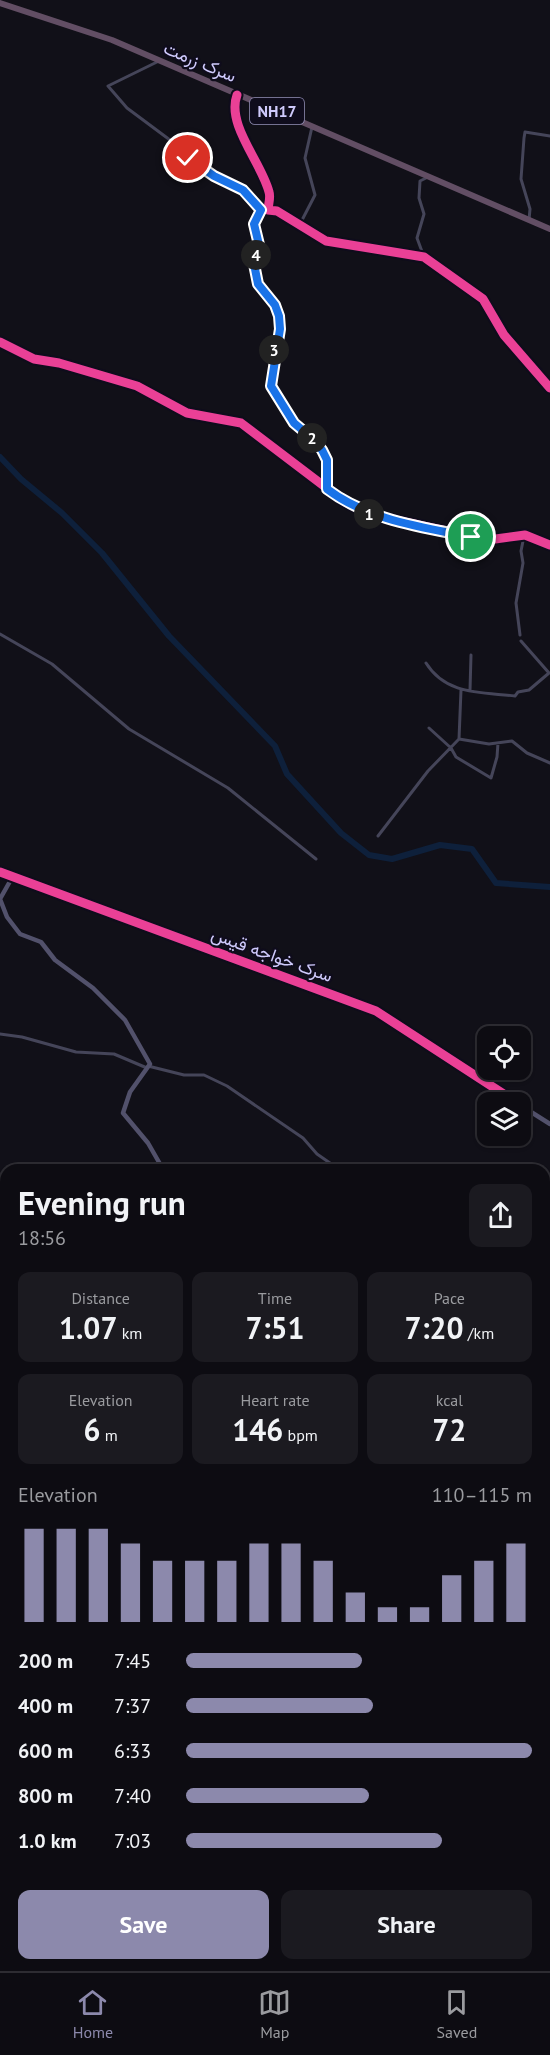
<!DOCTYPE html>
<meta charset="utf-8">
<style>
body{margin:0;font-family:"PT Sans",Vazirmatn,sans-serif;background:#1b1a20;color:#f1f3f6;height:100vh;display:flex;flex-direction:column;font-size:22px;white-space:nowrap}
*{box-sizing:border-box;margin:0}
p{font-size:20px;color:#9a9b9f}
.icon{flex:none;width:33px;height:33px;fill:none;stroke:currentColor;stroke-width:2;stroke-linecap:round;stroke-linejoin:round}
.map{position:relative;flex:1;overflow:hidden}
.panel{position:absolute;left:0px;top:1164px;width:550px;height:807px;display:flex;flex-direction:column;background:#0d0c12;border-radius:18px 18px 0 0;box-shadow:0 2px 4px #0004,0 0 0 2px #2d2c32}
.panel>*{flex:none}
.controls{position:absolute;left:477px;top:1026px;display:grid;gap:12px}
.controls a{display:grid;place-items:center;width:54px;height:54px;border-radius:12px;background:#0d0c12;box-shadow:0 2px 4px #0004,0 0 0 2px #2d2c32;font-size:30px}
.pin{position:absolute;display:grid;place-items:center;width:51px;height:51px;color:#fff;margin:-26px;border:3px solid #fff;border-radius:50%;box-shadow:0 2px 6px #0007}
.km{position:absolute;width:30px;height:30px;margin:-15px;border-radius:50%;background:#222;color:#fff;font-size:16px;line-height:30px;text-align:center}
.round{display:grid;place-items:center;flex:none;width:63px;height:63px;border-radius:12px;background:#1b1a20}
.summary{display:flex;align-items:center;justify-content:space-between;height:102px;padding:0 18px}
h1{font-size:33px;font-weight:800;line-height:45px}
.stats{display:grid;grid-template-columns:repeat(3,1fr);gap:9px;height:102px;padding:6px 18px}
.stats div{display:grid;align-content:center;border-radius:12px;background:#1b1a20;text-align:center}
.stats b{font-size:30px;font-weight:800}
.stats small{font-size:16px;font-weight:400}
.stats p{font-size:16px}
.chart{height:168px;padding:12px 18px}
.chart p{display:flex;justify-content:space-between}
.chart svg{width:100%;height:108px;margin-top:6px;stroke:#8c89ac;stroke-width:6}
.action{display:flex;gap:12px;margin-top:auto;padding:12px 18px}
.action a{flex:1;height:69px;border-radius:12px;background:#8c89ac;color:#fff;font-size:24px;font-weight:800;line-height:69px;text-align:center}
.action a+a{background:#1b1a20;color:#f1f3f6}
ul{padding:0 18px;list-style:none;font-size:20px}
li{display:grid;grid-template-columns:96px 72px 1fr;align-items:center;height:45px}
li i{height:15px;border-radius:8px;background:#8c89ac}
.tabs{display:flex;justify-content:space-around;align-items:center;height:84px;border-top:2px solid #2d2c32;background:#0d0c12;font-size:16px;color:#9a9b9f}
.tabs a{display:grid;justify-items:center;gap:3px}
.tabs .current{color:#8c89ac}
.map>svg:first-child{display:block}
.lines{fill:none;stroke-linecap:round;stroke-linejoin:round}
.river{stroke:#0e203b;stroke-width:6}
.street{stroke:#454559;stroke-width:3}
.secondary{stroke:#52516b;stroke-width:4.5}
.highway{stroke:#624e64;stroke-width:6}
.cycleway-casing{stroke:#0f0c1c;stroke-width:13}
.cycleway{stroke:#ea4096;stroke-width:9}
.route-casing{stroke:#fff;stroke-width:12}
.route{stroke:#1a73e8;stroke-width:8}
.labels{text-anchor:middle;stroke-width:4.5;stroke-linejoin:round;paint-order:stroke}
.shield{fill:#0f0c1c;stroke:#9591b9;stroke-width:1.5}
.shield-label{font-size:16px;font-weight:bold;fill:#cfcafc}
.street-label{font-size:18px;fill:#cfcafc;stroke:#0f0c1c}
</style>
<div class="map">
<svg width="550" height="1971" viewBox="0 0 550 1971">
<rect width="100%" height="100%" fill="#111018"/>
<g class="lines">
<path class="river" d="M0 457 21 479 62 513 102 553 169 636 275 746 287 774 341 833 369 855 392 859 440 845 472 849 496 883 550 887"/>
<path class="street" d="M159 61 108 86 127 108 174 143 195 164 243 191 261 210
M237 95C226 125 262 163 269 192 271 198 268 205 268 210L277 211 326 241 424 257 483 299 504 335 550 388
M261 210 254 224 260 249 253 259 258 284 275 305 279 316 280 329 275 347 271 386 294 423 313 439 322 450 326 460 327 489
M529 220 530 209 521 179 524 138 525 132 550 136
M300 224 315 195 305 158 312 127
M424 257 417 238 424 214 419 198 420 181 428 177
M0 634 52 664 129 729 228 788 316 859
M520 635 516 603 523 563 521 551 524 536
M521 641 549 673
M426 663C446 695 480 692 515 696L518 692 529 690 549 673
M470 690 471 655
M429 728 451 748 456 757 491 778 497 757 498 743
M459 739 461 690
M378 836 428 771 459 739 489 744 512 741 527 753 550 763
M0 1034 22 1037 76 1052 114 1054 147 1068
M148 1066 184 1075H204L227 1086 303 1138 317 1154 340 1170
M544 1195 550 1181
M544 1207H550
M544 1330 550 1337
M0 1476 6 1477
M544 1518 550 1516
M544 1555 550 1567V1606
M544 1717 550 1714
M89 1971 93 1965"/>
<path class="secondary" d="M0 342 34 359 59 363 137 386 187 413 241 423 345 502 372 515 488 540 525 535 550 545
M0 872 376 1011 516 1102
M0 899 7 917 20 934 41 942 55 960 93 988 125 1020 150 1064 130 1092 123 1113 148 1143 160 1164 158 1170
M0 899 13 876
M520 1105 550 1124
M0 1855H6
M544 1885 550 1888"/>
<path class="highway" d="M0 3 112 40 550 229"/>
<g class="cycleway-casing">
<path id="cycleway" d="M237 95C226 125 262 163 269 192 271 198 268 205 268 210L277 211 326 241 424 257 483 299 504 335 550 388
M0 342 34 359 59 363 137 386 187 413 241 423 345 502 372 515 488 540 525 535 550 545
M0 872 376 1011 516 1102"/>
</g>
<use href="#cycleway" class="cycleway"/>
</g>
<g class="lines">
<g class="route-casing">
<path id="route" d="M188 158 214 176 243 190 261 210 254 224 260 249 253 259 258 284 275 305 279 316 280 329 271 386 294 423 313 439 322 450 327 460V489C368 520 421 527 471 537"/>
</g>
<use href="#route" class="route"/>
</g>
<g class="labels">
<rect class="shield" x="250" y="98" width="54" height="26" rx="4.5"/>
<g class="shield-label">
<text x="277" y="117">NH17</text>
</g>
<g class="street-label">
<text transform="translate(200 62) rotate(23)" y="6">سرک زرمت</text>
<text transform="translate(272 955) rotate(20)" y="6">سرک خواجه قیس</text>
</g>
</g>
</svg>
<div class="controls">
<a><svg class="icon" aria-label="locate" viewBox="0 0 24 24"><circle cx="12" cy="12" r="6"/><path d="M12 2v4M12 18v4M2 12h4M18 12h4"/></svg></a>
<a><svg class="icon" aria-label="layers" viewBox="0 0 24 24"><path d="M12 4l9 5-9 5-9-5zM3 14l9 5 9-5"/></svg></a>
</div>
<div class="pin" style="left:471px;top:537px;background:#1e9e55"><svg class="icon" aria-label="arrive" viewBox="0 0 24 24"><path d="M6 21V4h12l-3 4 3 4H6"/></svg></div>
<div class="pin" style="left:188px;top:158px;background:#d93025"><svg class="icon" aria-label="check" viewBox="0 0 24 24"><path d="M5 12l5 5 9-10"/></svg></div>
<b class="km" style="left:369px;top:514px">1</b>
<b class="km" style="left:312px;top:438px">2</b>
<b class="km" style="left:274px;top:350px">3</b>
<b class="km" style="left:256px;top:255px">4</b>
<section class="panel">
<div class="summary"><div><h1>Evening run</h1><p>18:56</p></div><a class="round"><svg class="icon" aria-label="share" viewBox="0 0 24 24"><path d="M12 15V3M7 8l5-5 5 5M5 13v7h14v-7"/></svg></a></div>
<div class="stats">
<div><p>Distance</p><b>1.07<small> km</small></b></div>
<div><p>Time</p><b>7:51</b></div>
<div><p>Pace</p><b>7:20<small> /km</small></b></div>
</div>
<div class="stats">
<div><p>Elevation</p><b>6<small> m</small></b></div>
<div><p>Heart rate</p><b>146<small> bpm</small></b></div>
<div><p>kcal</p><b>72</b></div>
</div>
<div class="chart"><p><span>Elevation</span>110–115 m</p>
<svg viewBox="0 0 160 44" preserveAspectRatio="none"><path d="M5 44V6M15 44V6M25 44V6M35 44V12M45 44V19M55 44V19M65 44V19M75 44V12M85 44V12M95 44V19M105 44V32M115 44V38M125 44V38M135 44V25M145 44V19M155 44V12"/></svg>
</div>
<ul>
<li><b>200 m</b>7:45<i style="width:51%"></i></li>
<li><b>400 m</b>7:37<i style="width:54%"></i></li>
<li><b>600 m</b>6:33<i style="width:100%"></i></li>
<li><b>800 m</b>7:40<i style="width:53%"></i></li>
<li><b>1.0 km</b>7:03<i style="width:74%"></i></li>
</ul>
<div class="action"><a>Save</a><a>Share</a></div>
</section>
</div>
<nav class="tabs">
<a class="current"><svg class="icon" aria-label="home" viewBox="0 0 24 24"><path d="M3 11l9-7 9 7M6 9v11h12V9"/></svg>Home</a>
<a><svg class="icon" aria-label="map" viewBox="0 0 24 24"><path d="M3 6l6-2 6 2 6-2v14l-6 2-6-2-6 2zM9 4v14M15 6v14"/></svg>Map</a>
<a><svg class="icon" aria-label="saved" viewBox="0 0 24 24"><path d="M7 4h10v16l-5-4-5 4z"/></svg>Saved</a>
</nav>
